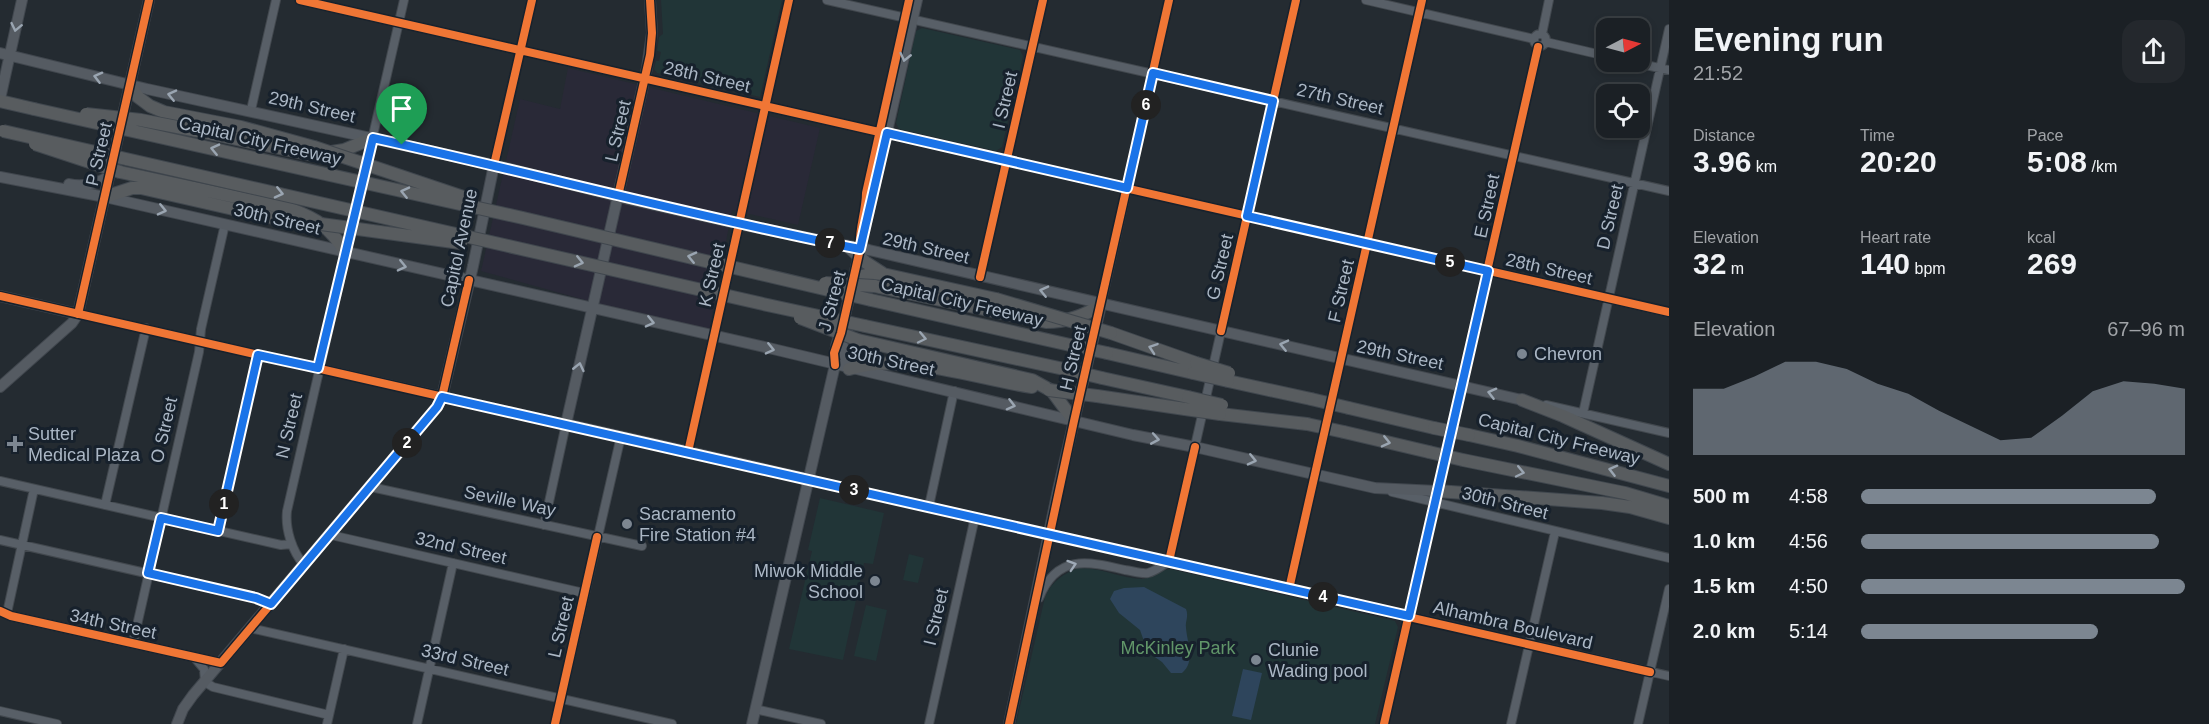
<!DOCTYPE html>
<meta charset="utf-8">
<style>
body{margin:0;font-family:Helvetica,sans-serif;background:#24282d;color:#f1f3f6;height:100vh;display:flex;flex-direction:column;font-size:22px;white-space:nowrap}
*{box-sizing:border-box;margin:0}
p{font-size:20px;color:#a0a3a7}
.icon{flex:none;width:33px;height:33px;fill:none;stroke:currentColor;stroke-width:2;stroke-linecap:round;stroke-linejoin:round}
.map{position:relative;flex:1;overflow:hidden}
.sheet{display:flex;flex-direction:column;background:#1b2025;width:540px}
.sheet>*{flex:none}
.needle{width:39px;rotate:84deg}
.controls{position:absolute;left:1596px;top:18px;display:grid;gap:12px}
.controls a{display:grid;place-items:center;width:54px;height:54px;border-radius:12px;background:#1b2025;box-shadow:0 3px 9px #0003,0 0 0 2px #393e42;font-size:30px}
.pin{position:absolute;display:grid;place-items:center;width:51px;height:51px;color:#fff;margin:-62px -26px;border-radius:50% 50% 50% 0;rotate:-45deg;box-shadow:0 0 6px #0007}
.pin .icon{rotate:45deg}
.km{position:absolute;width:30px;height:30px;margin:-15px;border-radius:50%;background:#222;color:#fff;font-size:16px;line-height:30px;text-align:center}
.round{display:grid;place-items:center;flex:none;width:63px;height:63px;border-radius:18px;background:#24282d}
.head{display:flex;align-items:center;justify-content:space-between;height:102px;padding:0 24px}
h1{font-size:33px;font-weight:700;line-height:45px}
.figures{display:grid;grid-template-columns:repeat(3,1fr);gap:9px;height:102px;padding:6px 24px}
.figures div{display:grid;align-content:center}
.figures b{font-size:30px;font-weight:700}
.figures small{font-size:16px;font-weight:400}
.figures p{font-size:16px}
.chart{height:168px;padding:12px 24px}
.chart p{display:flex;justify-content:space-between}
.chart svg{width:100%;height:108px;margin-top:6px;fill:#7c8691;opacity:.7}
ul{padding:0 24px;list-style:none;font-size:20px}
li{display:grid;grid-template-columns:96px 72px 1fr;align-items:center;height:45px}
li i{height:15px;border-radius:8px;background:#7c8691}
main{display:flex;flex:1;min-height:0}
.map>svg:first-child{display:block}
.medical{fill:#292937}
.green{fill:#213537}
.water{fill:#2e455c}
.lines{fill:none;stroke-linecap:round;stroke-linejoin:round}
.minor-casing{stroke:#42484e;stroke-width:10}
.major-casing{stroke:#41474e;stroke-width:12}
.highway-casing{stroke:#40474e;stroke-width:14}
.minor{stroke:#585f67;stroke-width:8}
.major{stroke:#555b62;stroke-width:10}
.highway{stroke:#585c5f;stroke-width:12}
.highway-bridge-casing{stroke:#40474e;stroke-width:14;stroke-linecap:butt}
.highway-bridge{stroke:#585c5f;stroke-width:12}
.cycleway-casing{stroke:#17212c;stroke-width:11}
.cycleway{stroke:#f07635;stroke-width:8}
.oneway{stroke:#9aa5b1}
.oneway2{stroke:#9faab7}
.route-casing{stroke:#fff;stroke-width:12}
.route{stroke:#1a73e8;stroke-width:8}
.poi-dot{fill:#7c8691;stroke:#17212c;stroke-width:2}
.labels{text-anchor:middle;stroke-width:6;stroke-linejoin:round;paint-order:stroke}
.street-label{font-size:18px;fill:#abb7c5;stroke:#17212c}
.poi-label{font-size:18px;fill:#abb7c5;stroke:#17212c;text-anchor:start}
.park-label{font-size:18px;fill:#619669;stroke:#17212c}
</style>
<main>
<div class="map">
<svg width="1669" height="724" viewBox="0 0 1669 724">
<rect width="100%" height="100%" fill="#242b31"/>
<path class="medical" d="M568 68 820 128 798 225 732 210 709 331 639 315 481 271 520 99 560 109Z"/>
<path class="green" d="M661 0H782L760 97 657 73 654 69 656 61H659L661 52 657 51 659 37 663 34Z
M922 28 1020 50 1023 56 1002 147 996 151 899 129 896 123 916 31Z
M820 498 884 513 873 564 864 563 843 660 789 649 812 551 808 550Z
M909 554 924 558 918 583 903 580Z
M1079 568C1101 567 1121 579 1143 579 1153 578 1160 570 1170 569L1395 621 1398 627 1375 724H1016L1045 597C1052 581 1063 574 1079 568Z
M866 605 887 610 876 661 854 656Z"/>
<path class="water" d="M1144 587 1186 609C1189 617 1185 621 1186 628 1187 642 1196 662 1182 673H1171L1162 662 1152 655 1146 647 1140 630 1119 613 1110 599 1114 591 1124 588Z
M1243 669 1262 673 1251 720 1232 716Z"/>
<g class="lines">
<g class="minor-casing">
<path id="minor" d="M300 0 1669 312
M827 0 1669 191
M1366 0 1534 39
M1534 40a6 6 0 1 1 12 0a6 6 0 1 1-12 0Z
M1542 34 1549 0
M1546 42 1606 56
M1632 62 1669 70
M251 110 276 0
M494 165 532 0
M980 277 1043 0
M1101 305 1169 0
M78 314 566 424 544 525
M1546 405 1669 433
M1583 413 1669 29
M688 452 789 0
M808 479 1669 676
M0 481 281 545 292 544
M371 487 642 546
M1392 492 1669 558
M105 505 146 328
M929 506 954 391
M218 531 258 355
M331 535 584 593
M0 540 256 598 271 604
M304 565C292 551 285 529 287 511L404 0
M1289 589 1422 0
M1039 598C1057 554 1087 561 1125 570 1133 571 1141 574 1148 573 1156 571 1162 566 1169 561L1296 0
M0 611 11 616 221 663
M7 613 34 489
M250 628 672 724
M133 643 199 352 201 329 225 224
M194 657 204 669 205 682 213 687 329 715
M755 709 821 724
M0 711 57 724
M327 724 344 649
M417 724 453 563
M555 724 621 436
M929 724 975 517
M1384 724 1538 47
M1511 724 1555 532
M1638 724 1669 589"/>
</g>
<g class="major-casing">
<path id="major" d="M650 0 652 33 647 68 566 424 808 479
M0 53 147 89 494 165 628 199 739 224 869 250 1522 400
M0 99 22 0
M0 177 105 197 773 349 1133 435 1195 447 1375 488 1437 491
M69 184C82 187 98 184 109 176
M0 296 78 314
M841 334 844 353 849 369
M0 387 72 323 78 314 149 0
M177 724 183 709 193 695 437 407 442 397 473 266 494 165
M752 724 835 365C834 353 835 344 841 333L917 0
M1009 724 1058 490 1101 305"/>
</g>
<g class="highway-casing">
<path id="highway" d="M130 85 138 97 150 106 164 112 241 127 314 147
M0 101 34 109
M203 132 313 155 344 150 373 138
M120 172 291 209C319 220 328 226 346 252
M105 197 132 188H141L269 217 314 223
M849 247 865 262 882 273
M854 278 874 273 883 274 996 299
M874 286 1046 322C1066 322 1084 316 1101 305
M871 300 1070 345
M865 326 1064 369
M1111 333 1196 363
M858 340 1032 380 1052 391 1074 421
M1107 353 1193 373
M849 369C905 352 976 379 1032 387
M1102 378 1188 397
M1228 381 1311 399
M1097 396 1185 409
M1522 400 1563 416 1669 464
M1349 408 1434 428
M1220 414 1307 424
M1344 432 1429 452
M1469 435 1518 446 1669 486
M1463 460 1625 493 1669 506
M1437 491 1602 503 1630 507 1669 518"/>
</g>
<use href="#minor" class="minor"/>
<use href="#major" class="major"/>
<use href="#highway" class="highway"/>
<g class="highway-bridge-casing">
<path id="highway-bridge" d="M34 109 523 218 871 300
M86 114 141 120 203 132
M3 131 763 304 865 326
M35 144 120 172
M314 147 466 198
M321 224 461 243
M825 283 874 286
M996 299 1111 333
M800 318 858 340
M1070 345 1107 353
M1196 363 1229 373
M1064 369 1102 378
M1193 373 1228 381
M1049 390 1097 396
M1188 397 1222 405
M1311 399 1349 408
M1185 409 1220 414
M1307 424 1344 432
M1434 428 1469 435
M1429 452 1463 460"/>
</g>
<use href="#highway-bridge" class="highway-bridge"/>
<g class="cycleway-casing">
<path id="cycleway" d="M300 0 1669 312
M494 165 532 0
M618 196 650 55 652 33 650 0
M980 277 1043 0
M0 296 1650 672
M78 314 149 0
M1221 331 1296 0
M835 365 834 353 841 333 860 249C858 230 866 212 866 193L909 0
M688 452 789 0
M1169 561 1195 447
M1289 589 1422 0
M0 611 11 616 221 663 437 407 442 397 469 280
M555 724 597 537
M1009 724 1074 421 1169 0
M1384 724 1538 47"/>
</g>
<use href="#cycleway" class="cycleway"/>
</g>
<defs><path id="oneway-chevron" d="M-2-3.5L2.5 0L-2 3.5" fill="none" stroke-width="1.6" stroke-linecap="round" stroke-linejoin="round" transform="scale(1.5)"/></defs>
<g class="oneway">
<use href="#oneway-chevron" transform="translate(16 27) rotate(102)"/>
<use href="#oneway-chevron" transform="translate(905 57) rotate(103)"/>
<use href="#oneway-chevron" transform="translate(98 77) rotate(-166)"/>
<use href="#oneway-chevron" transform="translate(172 95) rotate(-167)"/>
<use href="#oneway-chevron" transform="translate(215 149) rotate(-167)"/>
<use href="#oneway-chevron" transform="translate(405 192) rotate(-167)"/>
<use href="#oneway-chevron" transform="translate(279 193) rotate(13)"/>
<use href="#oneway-chevron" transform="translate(162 210) rotate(13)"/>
<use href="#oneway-chevron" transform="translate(692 257) rotate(-167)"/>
<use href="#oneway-chevron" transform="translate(579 262) rotate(13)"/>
<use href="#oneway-chevron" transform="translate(402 266) rotate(13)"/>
<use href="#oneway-chevron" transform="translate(1044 291) rotate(-167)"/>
<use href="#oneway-chevron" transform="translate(650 322) rotate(13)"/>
<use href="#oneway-chevron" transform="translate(922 338) rotate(12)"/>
<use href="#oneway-chevron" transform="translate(1284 345) rotate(-167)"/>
<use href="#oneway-chevron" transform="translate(1153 348) rotate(-161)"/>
<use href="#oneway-chevron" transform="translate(770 349) rotate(13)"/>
<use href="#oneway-chevron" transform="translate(579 367) rotate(-77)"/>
<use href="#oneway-chevron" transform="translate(1492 393) rotate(-166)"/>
<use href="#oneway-chevron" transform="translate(1011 405) rotate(14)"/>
<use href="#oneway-chevron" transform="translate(1155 439) rotate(10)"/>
<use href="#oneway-chevron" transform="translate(1386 442) rotate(13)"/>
<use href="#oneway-chevron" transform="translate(1252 460) rotate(13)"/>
<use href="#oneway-chevron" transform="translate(1613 470) rotate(-166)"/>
<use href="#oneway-chevron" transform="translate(1520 472) rotate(12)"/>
</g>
<use class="oneway2" href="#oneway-chevron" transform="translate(1072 565) rotate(-18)"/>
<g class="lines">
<g class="route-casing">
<path id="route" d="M1153 73 1273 101 1247 216 1488 271 1409 616 442 397 437 407 271 604 256 598 148 573 161 518 218 531 258 355 318 368 373 138C536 174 697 217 860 249L887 133 1127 188Z"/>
</g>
<use href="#route" class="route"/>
</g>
<g class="poi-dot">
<circle cx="1522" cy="354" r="6"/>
<path d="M12 435h6v6h6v6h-6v6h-6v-6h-6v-6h6z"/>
<circle cx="627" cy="524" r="6"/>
<circle cx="875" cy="581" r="6"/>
<circle cx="1256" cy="660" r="6"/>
</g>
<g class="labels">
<g class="street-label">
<text transform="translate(707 77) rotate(13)" y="6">28th Street</text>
<text transform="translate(1340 99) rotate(13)" y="6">27th Street</text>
<text transform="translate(1005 100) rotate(-77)" y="6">I Street</text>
<text transform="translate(312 107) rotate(13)" y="6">29th Street</text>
<text transform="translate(618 131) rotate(-77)" y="6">L Street</text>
<text transform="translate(260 141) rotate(13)" y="6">Capital City Freeway</text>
<text transform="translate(99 154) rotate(-77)" y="6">P Street</text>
<text transform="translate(1487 206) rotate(-78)" y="6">E Street</text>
<text transform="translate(1610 217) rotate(-77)" y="6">D Street</text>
<text transform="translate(277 219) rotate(13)" y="6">30th Street</text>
<text transform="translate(459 248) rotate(-78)" y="6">Capitol Avenue</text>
<text transform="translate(926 248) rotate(13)" y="6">29th Street</text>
<text transform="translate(1220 267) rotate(-77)" y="6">G Street</text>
<text transform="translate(1549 269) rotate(13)" y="6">28th Street</text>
<text transform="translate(712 275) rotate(-77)" y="6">K Street</text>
<text transform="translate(1341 291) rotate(-77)" y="6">F Street</text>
<text transform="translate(832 301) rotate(-75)" y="6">J Street</text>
<text transform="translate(962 302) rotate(13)" y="6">Capital City Freeway</text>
<text transform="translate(1400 355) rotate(12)" y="6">29th Street</text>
<text transform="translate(1073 358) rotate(-77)" y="6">H Street</text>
<text transform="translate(891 361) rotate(12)" y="6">30th Street</text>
<text transform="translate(289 426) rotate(-77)" y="6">N Street</text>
<text transform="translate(164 430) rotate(-77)" y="6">O Street</text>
<text transform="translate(1559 439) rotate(14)" y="6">Capital City Freeway</text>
<text transform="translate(510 501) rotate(12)" y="6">Seville Way</text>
<text transform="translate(1505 503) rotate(14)" y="6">30th Street</text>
<text transform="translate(461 548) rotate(13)" y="6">32nd Street</text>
<text transform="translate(936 617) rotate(-77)" y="6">I Street</text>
<text transform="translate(113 624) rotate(12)" y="6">34th Street</text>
<text transform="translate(1513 625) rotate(13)" y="6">Alhambra Boulevard</text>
<text transform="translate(561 627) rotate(-77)" y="6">L Street</text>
<text transform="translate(465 660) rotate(13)" y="6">33rd Street</text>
</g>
<g class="poi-label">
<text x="1534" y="360">Chevron</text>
<text x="28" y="440">Sutter<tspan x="28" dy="21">Medical Plaza</tspan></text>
<text x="639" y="520">Sacramento<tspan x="639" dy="21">Fire Station #4</tspan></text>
<text x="863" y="577" text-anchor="end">Miwok Middle<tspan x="863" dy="21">School</tspan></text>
<text x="1268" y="656">Clunie<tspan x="1268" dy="21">Wading pool</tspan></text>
</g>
<g class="park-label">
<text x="1178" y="654">McKinley Park</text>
</g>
</g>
</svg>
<div class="controls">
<a><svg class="needle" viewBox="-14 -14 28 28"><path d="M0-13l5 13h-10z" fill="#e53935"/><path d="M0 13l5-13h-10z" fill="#a0a3a7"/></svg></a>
<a><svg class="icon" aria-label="locate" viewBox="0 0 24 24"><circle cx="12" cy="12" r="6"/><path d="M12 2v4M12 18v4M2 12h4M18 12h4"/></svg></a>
</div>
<div class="pin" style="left:402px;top:145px;background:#1e9e55"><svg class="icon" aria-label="arrive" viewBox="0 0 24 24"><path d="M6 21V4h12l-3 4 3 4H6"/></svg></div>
<b class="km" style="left:224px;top:504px">1</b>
<b class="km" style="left:407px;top:443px">2</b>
<b class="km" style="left:854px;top:490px">3</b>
<b class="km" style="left:1323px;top:597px">4</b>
<b class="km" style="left:1450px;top:262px">5</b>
<b class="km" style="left:1146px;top:105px">6</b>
<b class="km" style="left:830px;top:243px">7</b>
</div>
<section class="sheet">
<div class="head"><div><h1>Evening run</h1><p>21:52</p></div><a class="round"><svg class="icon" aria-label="share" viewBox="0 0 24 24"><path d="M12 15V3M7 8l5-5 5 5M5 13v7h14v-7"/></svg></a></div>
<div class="figures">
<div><p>Distance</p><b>3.96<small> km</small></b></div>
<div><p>Time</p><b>20:20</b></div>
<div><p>Pace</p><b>5:08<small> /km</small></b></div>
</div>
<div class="figures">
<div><p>Elevation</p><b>32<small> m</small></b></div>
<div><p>Heart rate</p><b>140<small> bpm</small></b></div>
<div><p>kcal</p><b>269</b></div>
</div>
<div class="chart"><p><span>Elevation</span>67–96 m</p>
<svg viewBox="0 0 160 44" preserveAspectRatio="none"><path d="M0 44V17L10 17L20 12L30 6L40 6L50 9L60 15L70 19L80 26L90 32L100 38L110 37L120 28L130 18L140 14L150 15L160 17V44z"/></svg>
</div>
<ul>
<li><b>500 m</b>4:58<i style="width:91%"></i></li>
<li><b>1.0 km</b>4:56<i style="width:92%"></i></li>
<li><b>1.5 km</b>4:50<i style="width:100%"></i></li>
<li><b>2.0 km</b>5:14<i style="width:73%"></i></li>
</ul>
</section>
</main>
